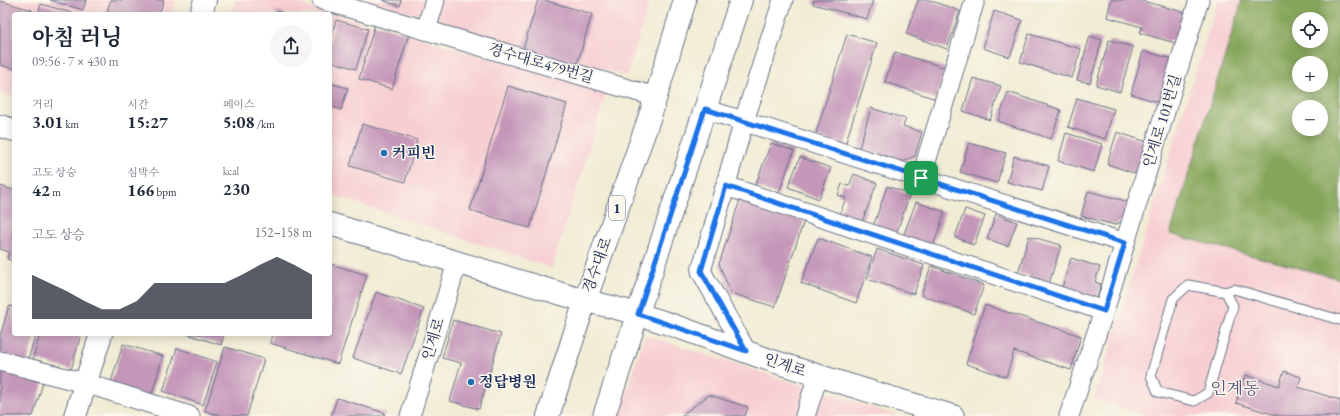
<!DOCTYPE html>
<html lang="ko">
<meta charset="utf-8">
<style>
body{margin:0;font-family:"EB Garamond","Noto Serif KR",serif;background:#f6f6f7;color:#1f2937;height:100vh;display:flex;flex-direction:column;font-size:15px;white-space:nowrap}
*{box-sizing:border-box;margin:0}
p{font-size:13px;color:#747a83}
.icon{flex:none;width:22px;height:22px;fill:none;stroke:currentColor;stroke-width:2;stroke-linecap:round;stroke-linejoin:round}
.map{position:relative;flex:1;overflow:hidden}
.panel{position:absolute;left:12px;top:12px;width:320px;height:324px;display:flex;flex-direction:column;background:#fff;border-radius:4px;box-shadow:0 2px 10px #0003}
.panel>*{flex:none}
.tools{position:absolute;left:1292px;top:12px;display:grid;gap:8px}
.tools a{display:grid;place-items:center;width:36px;height:36px;border-radius:50%;background:#fff;box-shadow:0 2px 10px #0003;font-size:20px}
.pin{position:absolute;display:grid;place-items:center;width:34px;height:34px;color:#fff;margin:-17px;border-radius:8px;box-shadow:0 2px 6px #0006}
.round{display:grid;place-items:center;flex:none;width:42px;height:42px;border-radius:21px;background:#f6f6f7}
.overview{display:flex;align-items:center;justify-content:space-between;height:68px;padding:0 20px}
h1{font-size:22px;font-weight:700;line-height:30px}
.metrics{display:grid;grid-template-columns:repeat(3,1fr);gap:6px;height:68px;padding:4px 20px}
.metrics div{display:grid;align-content:center}
.metrics b{font-size:17px;font-weight:700}
.metrics small{font-size:11px;font-weight:400}
.metrics p{font-size:11px}
.chart{height:112px;padding:8px 20px}
.chart p{display:flex;justify-content:space-between}
.chart svg{width:100%;height:72px;margin-top:4px;fill:#111827;opacity:.7}
.map>svg:first-child{display:block}
.built{fill:#f7cfd3;fill-rule:evenodd}
.forest{fill:#85a65a;stroke:#506a5c;fill-rule:evenodd}
.building{fill:#c497b9}
.lines{fill:none;stroke-linecap:round;stroke-linejoin:round}
.service-casing{stroke:#667187;stroke-width:11}
.minor-casing{stroke:#667187;stroke-width:21}
.tertiary-casing{stroke:#667187;stroke-width:24}
.primary-casing{stroke:#667187;stroke-width:24}
.service{stroke:#fff;stroke-width:9}
.minor{stroke:#fff;stroke-width:19}
.tertiary{stroke:#fff;stroke-width:22}
.primary{stroke:#fff;stroke-width:22}
.route-casing{stroke:#fff;stroke-width:8}
.route{stroke:#1a73e8;stroke-width:5}
.poi-dot{fill:#1f6fb2;stroke:#fbf7ec;stroke-width:1.5}
.labels{text-anchor:middle;stroke-width:3;stroke-linejoin:round;paint-order:stroke}
.shield{fill:#fbf7ec;stroke:#5e6b89;stroke-width:1}
.shield-label{font-size:14px;font-weight:bold;fill:#1b2f5e}
.street-label{font-size:15px;fill:#1b2f5e;stroke:#fbf7ec}
.poi-label{font-size:15px;font-weight:bold;fill:#1b2f5e;stroke:#fbf7ec;text-anchor:start}
.quarter-label{font-size:17px;fill:#56537e;stroke:#fbf7ec}
</style>
<div class="map">
<svg width="1340" height="416" viewBox="0 0 1340 416">
<rect width="100%" height="100%" fill="#fbf7ec"/>
<filter id="ink" filterUnits="userSpaceOnUse"><feTurbulence type="fractalNoise" baseFrequency=".025" numOctaves="2"/><feDisplacementMap in="SourceGraphic" scale="8" xChannelSelector="R" yChannelSelector="G"/><feConvolveMatrix kernelMatrix="1 2 1 2 8 2 1 2 1" color-interpolation-filters="sRGB"/></filter>
<filter id="wash" filterUnits="userSpaceOnUse"><feTurbulence type="fractalNoise" baseFrequency=".012" numOctaves="4" result="noise"/><feDisplacementMap in="SourceGraphic" scale="16" xChannelSelector="R" yChannelSelector="G"/><feGaussianBlur stdDeviation="0.9" result="paint"/><feColorMatrix in="noise" values="0 0 0 0 0 0 0 0 0 0 0 0 0 0 0 0 0 1.4 0 .05"/><feComposite in="paint" operator="in"/></filter>
<g filter="url(#wash)">
<rect width="100%" height="100%" fill="#f1ecd4"/>
<path class="built" d="M0 0H176L172 14H14V97L0 93Z
M236 0H285L607 91 552 268 330 194V14H232Z
M366 0H650L627 76Z
M1218 0H1340V416H1147L1094 399ZM1299 19H1321V41H1299ZM1299 63H1321V85H1299ZM1299 107H1321V129H1299Z
M645 335 898 416H619Z"/>
<path class="forest" d="M1242 0H1340V279L1170 234ZM1299 19H1321V41H1299ZM1299 63H1321V85H1299ZM1299 107H1321V129H1299Z"/>
<g id="blocks">
<path class="building" d="M50 0H86L83 10Z
M111 0H164L159 14H119L107 10Z
M382 0H401L400 6Z
M538 0H544L592 14 577 65 523 49Z
M814 0H873L867 19 813 4Z
M918 0H929L960 11 947 49 906 34Z
M1111 0H1139L1187 13 1179 44 1140 33 1142 27 1107 17Z
M0 1 32 10 31 14H14V69L0 65Z
M41 4 76 14H38Z
M278 11 286 14H274Z
M994 11 1022 20 1010 57 983 48Z
M336 20 368 29 356 69 330 61V41Z
M375 24 409 34 392 89 359 79Z
M847 34 877 43 845 145 815 136Z
M1029 34 1081 49 1072 78 1020 62Z
M1090 36 1102 40 1090 83 1077 80Z
M1109 40 1133 47 1120 92 1096 85Z
M1143 51 1177 60 1164 104 1131 94Z
M895 52 946 68 936 99 885 82Z
M973 78 1001 86 990 120 963 111Z
M330 83 348 88 341 110 330 106Z
M508 86 567 104 530 228 470 210Z
M1008 92 1061 110 1051 139 998 121Z
M1077 98 1114 109 1105 139 1068 127Z
M871 108 906 119 903 126 922 132 915 156 902 162 859 148Z
M362 124 417 140 405 182 350 166Z
M1117 132 1150 143 1140 175 1107 164Z
M1066 133 1102 144 1094 172 1058 161Z
M771 143 794 151 778 195 755 186Z
M969 143 1006 153 997 183 960 172Z
M1014 156 1049 166 1042 191 1007 182Z
M800 157 831 168 819 199 788 187Z
M854 174 877 183 862 222 840 213 846 198 838 195 842 184 849 186Z
M0 186 14 190V261L7 259 9 252 0 249Z
M887 186 910 194 896 234 873 227Z
M1088 191 1133 203 1129 217 1115 225 1081 216Z
M740 200 804 221 775 307 731 293 719 264Z
M916 202 945 212 932 249 902 239Z
M965 209 985 216 974 245 955 237Z
M996 214 1017 222 1008 246 987 239Z
M1029 236 1061 245 1048 287 1039 284 1040 279 1018 273Z
M818 238 872 257 856 303 801 283Z
M877 249 924 265 914 294 867 279Z
M1071 258 1100 267 1095 282 1101 284 1096 302 1061 291Z
M330 264 367 275 338 364 270 343 272 334H330Z
M931 266 984 285 974 314 921 295Z
M376 292 424 309 401 374 353 358Z
M985 305 1081 336 1071 370 1014 351 1006 377 966 364Z
M9 306 14 307V334H36L27 362 0 353V336Z
M453 320 501 334 479 409 450 401 461 363 442 358Z
M40 334H81L71 370 33 359Z
M187 334H224L221 345Z
M123 344 163 356 151 397 110 385Z
M225 347 264 359 247 416H222L205 411Z
M177 348 217 362 203 405 163 391Z
M0 370 43 383 33 416H0Z
M1284 371 1301 377 1298 387 1340 400V416H1279L1236 403 1245 375 1279 386Z
M709 395 748 407 745 416H682L683 414Z
M337 398 385 413 384 416H331Z"/>
</g>
</g>
<g filter="url(#ink)">
<use href="#blocks" fill-opacity="0" stroke="#667187" stroke-width="1"/>
<g class="lines">
<g class="service-casing">
<path id="service" d="M1226 292 1233 306 1208 393 1194 401 1158 392 1151 376 1173 299 1188 285 1226 292 1234 289 1340 320"/>
</g>
<g class="minor-casing">
<path id="minor" d="M322 0 656 97
M426 30 435 0
M705 109 1125 243 1104 311
M921 178 975 0
M726 186 1104 311 1069 416
M1125 243 1199 0
M746 351 701 271 744 121 783 0
M0 361 85 383 190 416
M410 416 457 263
M805 416 818 376"/>
</g>
<g class="tertiary-casing">
<path id="tertiary" d="M201 14 205 0
M0 126 14 130
M330 224 585 301C643 312 702 336 758 356 823 378 888 397 953 416
M75 416 101 334"/>
</g>
<g class="primary-casing">
<path id="primary" d="M548 416 585 301 651 113 685 0
M604 416 741 0"/>
</g>
<use href="#service" class="service"/>
<use href="#minor" class="minor"/>
<use href="#tertiary" class="tertiary"/>
<use href="#primary" class="primary"/>
</g>
</g>
<g class="lines" filter="url(#ink)">
<g class="route-casing">
<path id="route" d="M705 109 1125 243 1104 311 726 186 701 271 746 351 638 314Z"/>
</g>
<use href="#route" class="route"/>
</g>
<g class="poi-dot">
<circle cx="384" cy="153" r="4"/>
<circle cx="471" cy="382" r="4"/>
</g>
<g class="labels">
<rect class="shield" x="609" y="196" width="16" height="24" rx="3"/>
<g class="shield-label">
<text x="617" y="213">1</text>
</g>
<g class="street-label">
<text transform="translate(541 63) rotate(16)" y="5">경수대로479번길</text>
<text transform="translate(1162 121) rotate(-73)" y="5">인계로 101번길</text>
<text transform="translate(597 265) rotate(-70)" y="5">경수대로</text>
<text transform="translate(433 339) rotate(-73)" y="5">인계로</text>
<text transform="translate(785 365) rotate(19)" y="5">인계로</text>
</g>
<g class="poi-label">
<text x="392" y="158">커피빈</text>
<text x="479" y="387">정답병원</text>
</g>
<g class="quarter-label">
<text x="1235" y="394">인계동</text>
</g>
</g>
</svg>
<div class="tools">
<a><svg class="icon" aria-label="locate" viewBox="0 0 24 24"><circle cx="12" cy="12" r="6"/><path d="M12 2v4M12 18v4M2 12h4M18 12h4"/></svg></a>
<a>+</a>
<a>−</a>
</div>
<div class="pin" style="left:921px;top:178px;background:#1e9e55"><svg class="icon" aria-label="arrive" viewBox="0 0 24 24"><path d="M6 21V4h12l-3 4 3 4H6"/></svg></div>
<section class="panel">
<div class="overview"><div><h1>아침 러닝</h1><p>09:56 · 7 × 430 m</p></div><a class="round"><svg class="icon" aria-label="share" viewBox="0 0 24 24"><path d="M12 15V3M7 8l5-5 5 5M5 13v7h14v-7"/></svg></a></div>
<div class="metrics">
<div><p>거리</p><b>3.01<small> km</small></b></div>
<div><p>시간</p><b>15:27</b></div>
<div><p>페이스</p><b>5:08<small> /km</small></b></div>
</div>
<div class="metrics">
<div><p>고도 상승</p><b>42<small> m</small></b></div>
<div><p>심박수</p><b>166<small> bpm</small></b></div>
<div><p>kcal</p><b>230</b></div>
</div>
<div class="chart"><p><span>고도 상승</span>152–158 m</p>
<svg viewBox="0 0 160 44" preserveAspectRatio="none"><path d="M0 44V17L10 22L20 27L30 33L40 38L50 38L60 33L70 22L80 22L90 22L100 22L110 22L120 17L130 11L140 6L150 11L160 17V44z"/></svg>
</div>
</section>
</div>
